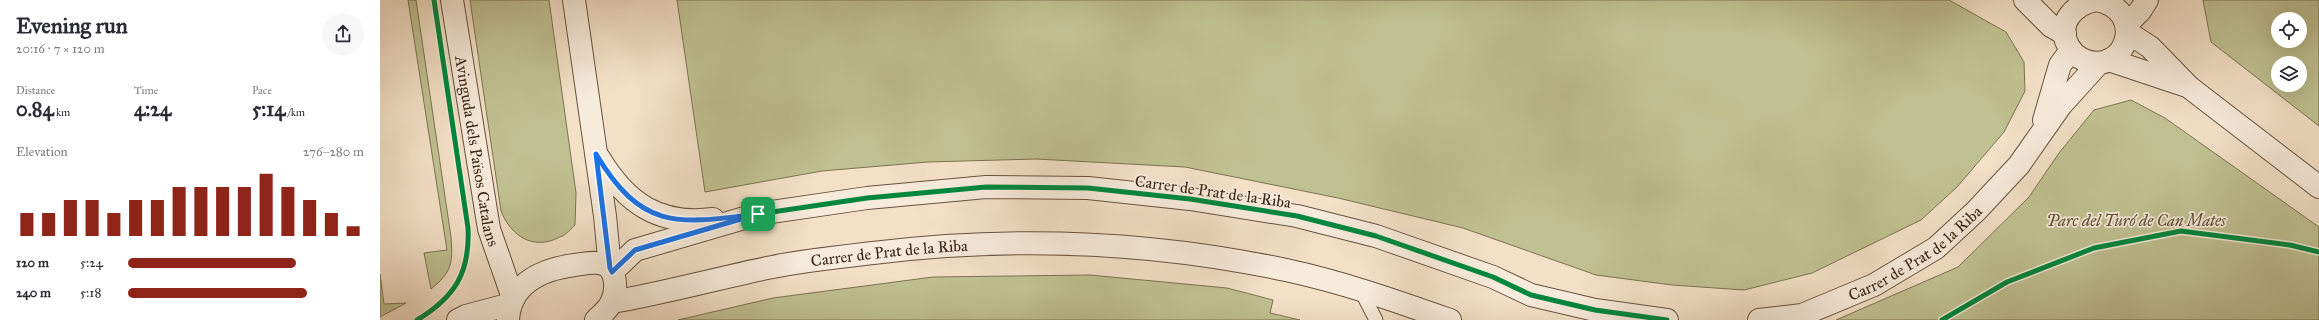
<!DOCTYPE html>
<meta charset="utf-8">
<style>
body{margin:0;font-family:"IM FELL Great Primer",serif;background:#f7f7f7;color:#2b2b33;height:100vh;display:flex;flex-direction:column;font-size:15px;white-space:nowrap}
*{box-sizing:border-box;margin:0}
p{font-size:13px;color:#7c7c81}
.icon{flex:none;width:22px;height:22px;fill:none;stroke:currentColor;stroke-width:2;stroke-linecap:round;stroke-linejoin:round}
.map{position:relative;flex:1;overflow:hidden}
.sheet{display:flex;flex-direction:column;background:#fff;width:380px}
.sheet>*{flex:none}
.controls{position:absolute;left:1891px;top:12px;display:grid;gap:8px}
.controls a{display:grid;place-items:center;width:36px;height:36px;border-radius:50%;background:#fff;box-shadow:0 4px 16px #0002;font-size:20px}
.pin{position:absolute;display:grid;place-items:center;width:34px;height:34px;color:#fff;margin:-17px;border-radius:8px;box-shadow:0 2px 6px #0006}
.round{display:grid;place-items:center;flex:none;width:42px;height:42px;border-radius:21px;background:#f7f7f7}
.summary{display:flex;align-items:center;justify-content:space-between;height:68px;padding:0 16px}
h1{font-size:22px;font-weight:800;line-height:30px}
.stats{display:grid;grid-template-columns:repeat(3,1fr);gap:6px;height:68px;padding:4px 16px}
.stats div{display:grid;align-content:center}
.stats b{font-size:20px;font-weight:800}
.stats small{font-size:11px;font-weight:400}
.stats p{font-size:11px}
.chart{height:112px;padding:8px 16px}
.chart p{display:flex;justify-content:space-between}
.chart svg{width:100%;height:72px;margin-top:4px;stroke:#8f2418;stroke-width:6}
ul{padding:0 16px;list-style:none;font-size:13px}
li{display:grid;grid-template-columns:64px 48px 1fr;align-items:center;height:30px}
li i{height:10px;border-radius:5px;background:#8f2418}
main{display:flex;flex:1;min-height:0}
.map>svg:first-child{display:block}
.green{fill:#c0c192;stroke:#7c7452;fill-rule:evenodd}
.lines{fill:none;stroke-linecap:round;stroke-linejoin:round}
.lane-casing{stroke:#685440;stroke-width:15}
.street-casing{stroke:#685440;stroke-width:24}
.lane{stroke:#f7ebdb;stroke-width:13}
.street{stroke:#f7ebdb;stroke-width:22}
.cycleway-casing{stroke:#f7ebdb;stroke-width:8}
.cycleway{stroke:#00873e;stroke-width:5}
.route-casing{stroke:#fff;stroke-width:8}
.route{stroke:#1a73e8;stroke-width:5}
.labels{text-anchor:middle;stroke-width:3.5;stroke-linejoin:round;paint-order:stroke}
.street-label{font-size:16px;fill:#392613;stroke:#f7ebdb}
.park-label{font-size:16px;font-style:italic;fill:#5b4d33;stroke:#f7ebdb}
</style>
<main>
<section class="sheet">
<div class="summary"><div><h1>Evening run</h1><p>20:16 · 7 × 120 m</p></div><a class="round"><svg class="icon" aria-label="share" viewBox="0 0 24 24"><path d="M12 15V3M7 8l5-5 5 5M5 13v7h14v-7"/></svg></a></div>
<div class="stats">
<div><p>Distance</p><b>0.84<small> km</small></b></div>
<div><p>Time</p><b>4:24</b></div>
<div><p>Pace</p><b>5:14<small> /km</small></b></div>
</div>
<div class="chart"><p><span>Elevation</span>276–280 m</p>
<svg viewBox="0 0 160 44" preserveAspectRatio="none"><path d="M5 44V30M15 44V30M25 44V22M35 44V22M45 44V30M55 44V22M65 44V22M75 44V14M85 44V14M95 44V14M105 44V14M115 44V6M125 44V14M135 44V22M145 44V30M155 44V38"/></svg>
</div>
<ul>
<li><b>120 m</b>5:24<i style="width:71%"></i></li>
<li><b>240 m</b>5:18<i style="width:76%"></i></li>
</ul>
</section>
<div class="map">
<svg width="1939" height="320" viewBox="0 0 1939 320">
<rect width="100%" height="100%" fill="#f3e0c7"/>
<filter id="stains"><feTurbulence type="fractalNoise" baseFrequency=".005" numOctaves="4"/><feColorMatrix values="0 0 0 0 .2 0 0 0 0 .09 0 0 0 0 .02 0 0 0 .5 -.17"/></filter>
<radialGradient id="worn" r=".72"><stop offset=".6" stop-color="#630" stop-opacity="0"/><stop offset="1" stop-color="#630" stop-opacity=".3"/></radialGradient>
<path class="green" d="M28 0H36L71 237C73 263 72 272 51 289L44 253 67 250Z
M90 0H169L196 193 195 225C191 229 186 235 180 237 153 251 131 236 121 211Z
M297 0H1569L1626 32 1644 62 1645 91 1624 132 1577 187 1541 220 1432 273 1364 290 1292 285 1216 275 1083 228 958 198 805 167 656 159 548 162 442 171 325 192Z
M1823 0H1939V126L1831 42ZM1898 19H1920V41H1898ZM1898 63H1920V85H1898Z
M1751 100 1785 118 1939 227V320H1456L1578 267 1649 197 1679 153 1714 110Z
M0 274 4 304 26 303 0 317Z
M710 275 847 288 893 300 890 313 920 320H298L393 298 553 277Z"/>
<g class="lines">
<g class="lane-casing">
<path id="lane" d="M980 289 996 320"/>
</g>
<g class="street-casing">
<g id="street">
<path id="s1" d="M72 0 109 229 133 298"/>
<path d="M194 0 225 216 230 268"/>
<path d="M1645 0 1671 26 1685 34"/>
<path d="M1716 0C1696 4 1677 21 1687 43 1690 51 1697 57 1704 60 1746 77 1769 10 1716 0"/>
<path d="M1747 24 1760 11 1767 0"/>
<path d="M1747 32 1770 47 1809 87 1939 187"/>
<path d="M1729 60 1804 85"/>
<path d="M1664 120 1680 65 1691 50"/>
<path d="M219 158C246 203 279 226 333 219"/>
<path d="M232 272 255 250 378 214 487 198 606 187 708 188 810 199 917 216 996 236 1113 277 1151 295 1215 310 1287 320"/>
<path id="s2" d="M232 302C284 293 335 279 387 268 421 261 458 257 493 253 630 236 770 241 906 270 962 282 1016 301 1070 320"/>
<path d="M78 320 86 316 131 304"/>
<path d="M128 320C130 283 163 269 195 265 203 264 215 261 223 264 237 268 237 290 232 301 229 309 222 314 216 320"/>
<path id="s3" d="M1379 320 1422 315 1494 285 1556 248 1596 211 1639 165 1681 105 1719 63"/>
</g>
</g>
<use href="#lane" class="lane"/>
<use href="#street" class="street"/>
<g class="cycleway-casing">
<path id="cycleway" d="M232 272 255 250 378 214 487 198 606 187 708 188 810 199 917 216 996 236 1113 277 1151 295 1215 310 1287 320
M37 320C75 297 90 273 88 228L54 0
M1562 320 1627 282 1714 248 1801 231 1910 245 1939 252"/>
</g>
<use href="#cycleway" class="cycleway"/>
</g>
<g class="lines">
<g class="route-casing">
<path id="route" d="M216 154C262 231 298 224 378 214L255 250 232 272 230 268Z"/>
</g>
<use href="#route" class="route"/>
</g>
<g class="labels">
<g class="street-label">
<text dy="6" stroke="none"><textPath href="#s1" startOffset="153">Avinguda dels Països Catalans</textPath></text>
<text transform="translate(833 191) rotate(8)" y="6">Carrer de Prat de la Riba</text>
<text dy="6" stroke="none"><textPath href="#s3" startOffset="173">Carrer de Prat de la Riba</textPath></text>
<text dy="6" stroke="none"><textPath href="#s2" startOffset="282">Carrer de Prat de la Riba</textPath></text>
</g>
<g class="park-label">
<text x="1756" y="226">Parc del Turó de Can Mates</text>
</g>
</g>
<rect width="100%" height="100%" filter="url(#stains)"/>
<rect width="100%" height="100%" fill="url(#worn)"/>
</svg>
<div class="controls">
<a><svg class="icon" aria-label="locate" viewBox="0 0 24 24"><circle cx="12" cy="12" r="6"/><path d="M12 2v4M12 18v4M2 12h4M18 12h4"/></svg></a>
<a><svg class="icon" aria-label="layers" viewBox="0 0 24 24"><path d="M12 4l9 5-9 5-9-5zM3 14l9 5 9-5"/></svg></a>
</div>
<div class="pin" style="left:378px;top:214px;background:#1e9e55"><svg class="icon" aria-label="arrive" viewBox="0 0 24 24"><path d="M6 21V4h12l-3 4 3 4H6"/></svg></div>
</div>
</main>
